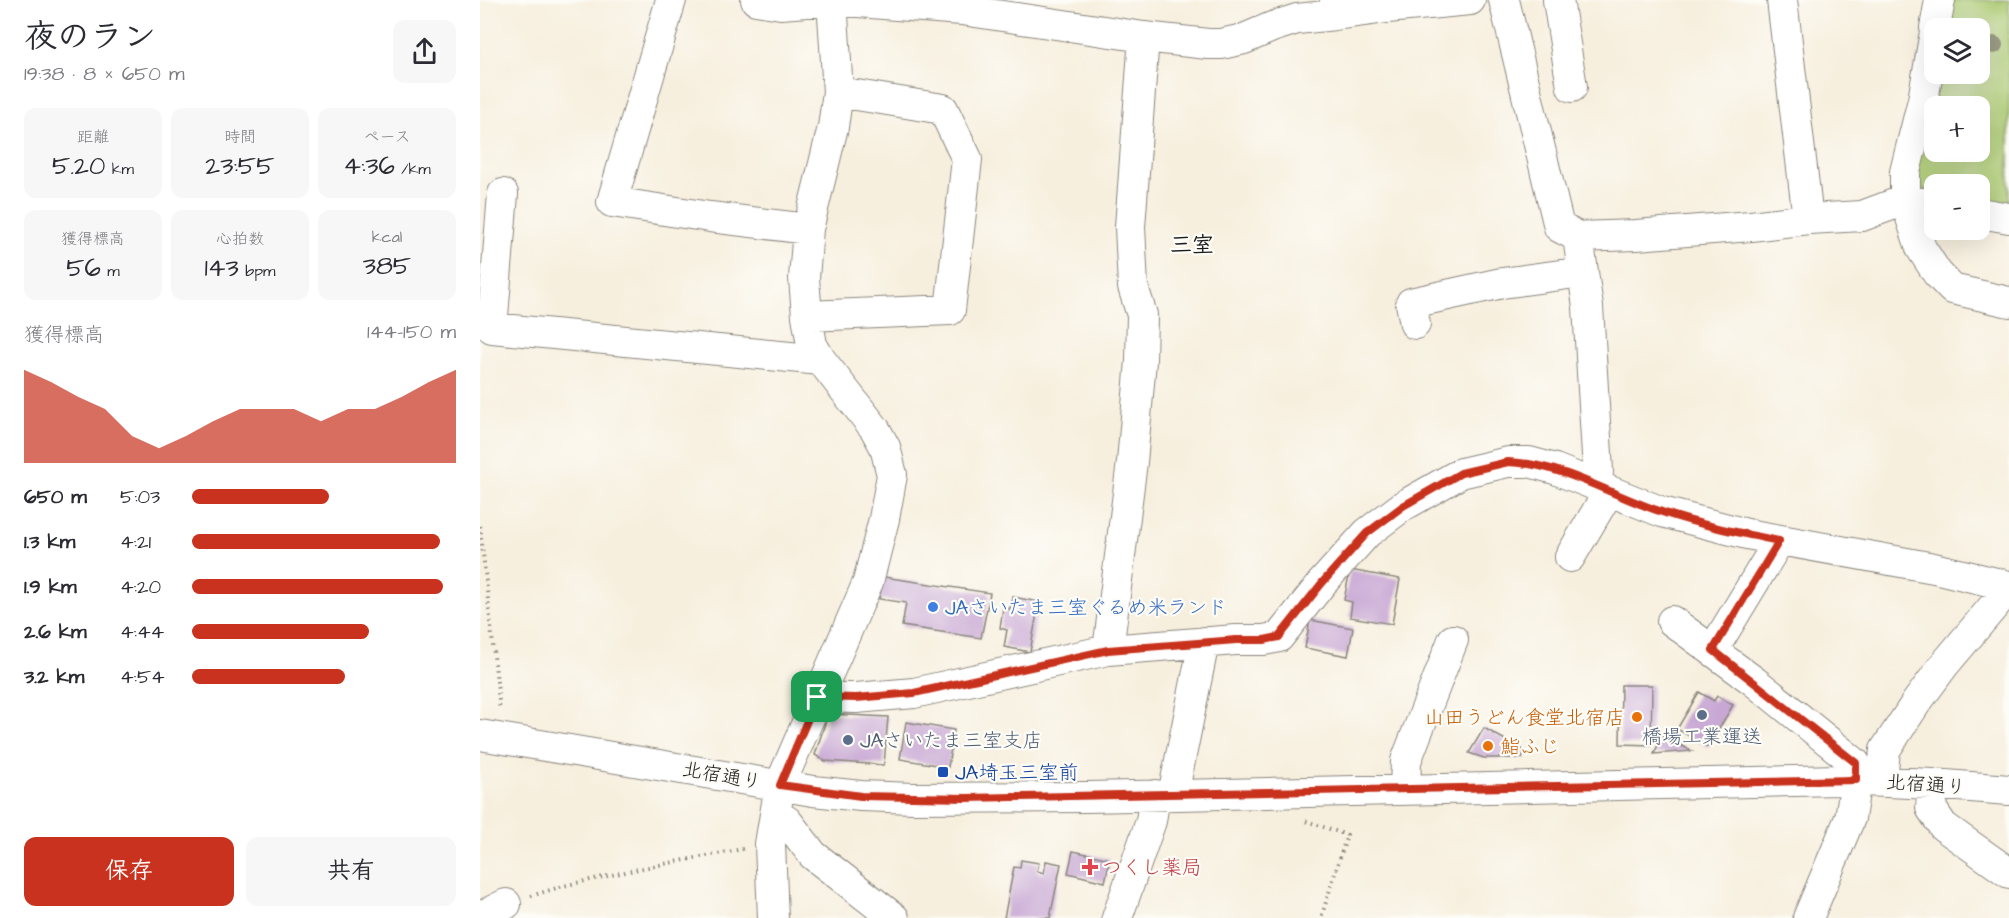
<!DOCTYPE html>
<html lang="ja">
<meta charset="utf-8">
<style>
body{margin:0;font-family:"Architects Daughter","Klee One",sans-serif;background:#f7f7f7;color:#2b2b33;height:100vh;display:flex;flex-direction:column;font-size:22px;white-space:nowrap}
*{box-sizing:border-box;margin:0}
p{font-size:20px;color:#7c7c81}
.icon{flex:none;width:33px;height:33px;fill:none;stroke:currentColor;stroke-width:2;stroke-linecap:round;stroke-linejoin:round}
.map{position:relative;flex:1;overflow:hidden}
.panel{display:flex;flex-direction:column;background:#fff;width:480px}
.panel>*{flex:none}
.fabs{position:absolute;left:1444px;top:18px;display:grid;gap:12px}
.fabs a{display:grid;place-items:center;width:66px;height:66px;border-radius:12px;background:#fff;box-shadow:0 6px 24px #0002;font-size:30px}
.pin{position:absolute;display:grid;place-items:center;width:51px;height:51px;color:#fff;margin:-26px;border-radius:12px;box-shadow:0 3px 9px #0006}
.round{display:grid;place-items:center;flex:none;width:63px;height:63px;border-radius:12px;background:#f7f7f7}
.head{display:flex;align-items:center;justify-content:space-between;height:102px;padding:0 24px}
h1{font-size:33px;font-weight:600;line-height:45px}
.metrics{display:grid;grid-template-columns:repeat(3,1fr);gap:9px;height:102px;padding:6px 24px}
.metrics div{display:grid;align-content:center;border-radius:12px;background:#f7f7f7;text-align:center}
.metrics b{font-size:26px;font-weight:600}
.metrics small{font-size:16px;font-weight:400}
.metrics p{font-size:16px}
.chart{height:168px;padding:12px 24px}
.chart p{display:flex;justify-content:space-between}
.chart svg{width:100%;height:108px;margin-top:6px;fill:#c8321e;opacity:.7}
.action{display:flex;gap:12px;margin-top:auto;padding:12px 24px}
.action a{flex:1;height:69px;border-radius:12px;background:#c8321e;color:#fff;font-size:24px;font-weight:600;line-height:69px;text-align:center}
.action a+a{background:#f7f7f7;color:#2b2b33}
ul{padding:0 24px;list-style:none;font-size:20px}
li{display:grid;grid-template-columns:96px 72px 1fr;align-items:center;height:45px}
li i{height:15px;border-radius:8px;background:#c8321e}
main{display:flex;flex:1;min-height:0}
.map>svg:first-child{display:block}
.green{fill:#acca72;stroke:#647347;stroke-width:1.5;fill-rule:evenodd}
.building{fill:#c8a7d4}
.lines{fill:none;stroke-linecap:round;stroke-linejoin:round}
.minor-casing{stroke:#8a867d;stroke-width:32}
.path{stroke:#8a867d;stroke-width:4;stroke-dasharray:1.5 4.5;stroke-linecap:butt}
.minor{stroke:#fff;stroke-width:30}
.tree{fill:#9a9c84}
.route-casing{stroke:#fff;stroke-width:12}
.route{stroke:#c8321e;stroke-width:8}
.shop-dot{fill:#3f7fe0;stroke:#fdfcf7;stroke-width:2}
.service-dot{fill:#5c6f8a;stroke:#fdfcf7;stroke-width:2}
.food-dot{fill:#e8710a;stroke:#fdfcf7;stroke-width:2}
.transit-dot{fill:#1a4fb4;stroke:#fdfcf7;stroke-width:2}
.health-dot{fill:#e0444e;stroke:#fdfcf7;stroke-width:2}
.labels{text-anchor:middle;stroke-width:4.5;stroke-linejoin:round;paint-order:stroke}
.shop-label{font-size:20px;fill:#366cbe;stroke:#fdfcf7;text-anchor:start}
.food-label{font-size:20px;fill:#c56008;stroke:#fdfcf7;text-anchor:end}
.service-label{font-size:20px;fill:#4e5e75;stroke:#fdfcf7}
.transit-label{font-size:20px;fill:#164399;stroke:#fdfcf7;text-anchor:start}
.street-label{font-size:20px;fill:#1c1c1c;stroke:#fdfcf7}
.health-label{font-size:20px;fill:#be3a42;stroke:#fdfcf7;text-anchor:start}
.quarter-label{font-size:22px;font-weight:bold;fill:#1c1c1c;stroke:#fdfcf7}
</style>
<main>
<section class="panel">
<div class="head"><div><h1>夜のラン</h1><p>19:38 · 8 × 650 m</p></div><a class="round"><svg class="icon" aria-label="share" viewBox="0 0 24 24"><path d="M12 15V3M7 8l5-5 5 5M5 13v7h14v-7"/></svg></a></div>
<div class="metrics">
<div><p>距離</p><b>5.20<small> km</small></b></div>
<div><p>時間</p><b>23:55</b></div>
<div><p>ペース</p><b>4:36<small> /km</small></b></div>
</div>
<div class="metrics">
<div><p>獲得標高</p><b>56<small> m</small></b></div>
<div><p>心拍数</p><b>143<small> bpm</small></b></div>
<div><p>kcal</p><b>385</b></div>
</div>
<div class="chart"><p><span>獲得標高</span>144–150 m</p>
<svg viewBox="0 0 160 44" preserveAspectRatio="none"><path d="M0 44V6L10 11L20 17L30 22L40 33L50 38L60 33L70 27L80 22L90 22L100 22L110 27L120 22L130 22L140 17L150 11L160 6V44z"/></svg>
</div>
<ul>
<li><b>650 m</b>5:03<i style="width:52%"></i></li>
<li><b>1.3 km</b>4:21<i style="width:94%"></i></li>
<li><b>1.9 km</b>4:20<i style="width:95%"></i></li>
<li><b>2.6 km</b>4:44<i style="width:67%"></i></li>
<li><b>3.2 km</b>4:54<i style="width:58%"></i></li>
</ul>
<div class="action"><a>保存</a><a>共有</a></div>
</section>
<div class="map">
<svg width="1529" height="918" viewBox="0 0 1529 918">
<rect width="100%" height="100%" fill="#fdfcf7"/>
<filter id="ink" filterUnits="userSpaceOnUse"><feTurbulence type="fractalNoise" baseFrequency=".0167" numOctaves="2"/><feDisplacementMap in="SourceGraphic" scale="12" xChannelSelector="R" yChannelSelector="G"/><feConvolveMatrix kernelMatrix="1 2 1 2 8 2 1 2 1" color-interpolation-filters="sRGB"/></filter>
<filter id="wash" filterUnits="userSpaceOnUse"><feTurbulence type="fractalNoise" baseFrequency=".008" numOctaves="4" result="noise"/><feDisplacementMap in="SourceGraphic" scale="24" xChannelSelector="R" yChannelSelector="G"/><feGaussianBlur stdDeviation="1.35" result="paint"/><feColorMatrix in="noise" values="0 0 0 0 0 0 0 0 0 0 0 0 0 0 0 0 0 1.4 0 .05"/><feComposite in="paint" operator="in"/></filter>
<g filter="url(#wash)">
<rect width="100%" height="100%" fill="#f7efde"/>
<path class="green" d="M1472 0H1529V208L1500 203V184H1455V195L1429 183 1459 74H1500V28H1467ZM1455 106H1500V152H1455Z"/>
<g id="blocks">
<path class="building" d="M870 570 920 579 912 624 870 617 872 602 864 600Z
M404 577 510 593 501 638 422 626 426 603 399 599Z
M533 597 559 602 550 652 524 647 527 630 520 628 523 608 530 609Z
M830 620 873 628 868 656 825 648Z
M1141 685H1172L1171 745 1140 744Z
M1219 692 1234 701 1237 696 1253 705 1228 747 1197 729Z
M348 714 408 717 404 765 345 761 335 755Z
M426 722 474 730 468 767 420 759Z
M1004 728 1045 751 1042 758H1004L989 753Z
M1182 736 1212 751 1174 754Z
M593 851 630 859 625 882 588 873Z
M541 860 559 863 557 871 564 873 566 861 581 864 570 918H524L534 867 540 868Z"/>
</g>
</g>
<g filter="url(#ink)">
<use href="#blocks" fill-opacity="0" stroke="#8a867d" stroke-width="1.5"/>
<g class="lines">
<g class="minor-casing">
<path id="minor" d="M191 0 132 202 230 217 328 229
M276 0 301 4 352 0 482 10 664 37 728 44H741L764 39 792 27 817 19 855 15
M855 0V15L907 8 990 0
M1024 0 1079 227 1098 237 1156 235 1271 226 1328 219 1382 216 1425 200 1455 205
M1078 0 1092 87
M1302 0 1328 219
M1455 28 1460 0
M1455 32 1443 100 1425 172V200L1441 248 1457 273 1472 289 1529 302
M23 194 12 328 341 360
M1500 213 1529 218
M1098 237 1108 307 1118 471 1117 486
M327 316 470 310 487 159 463 109 358 92
M935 324 931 303 1022 283 1103 272
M1090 557 1129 491
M1192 621 1275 682 1375 763 1376 780 1370 818 1328 918
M628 650 652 462 661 361 662 315 653 287 650 227 664 37
M1233 650 1299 541
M337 697 376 698 434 693 628 650 756 640H784L799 637 842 583 887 533 923 506 981 473 1028 462H1049L1075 469 1182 512 1267 534 1454 568 1529 586
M0 735 333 791 381 796 433 798 607 797 1361 780 1453 784 1529 790
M1402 781 1405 750 1436 703 1464 665 1529 588
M1453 784 1451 808 1463 826 1529 873
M925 790 926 761 973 640
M693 795 724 642
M295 814 307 821 333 855 414 918
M0 917 26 904
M293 918 290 844 300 785 388 582 404 519 412 475 405 447 395 429 341 360 332 345 327 316 324 278 328 229 353 127 358 92 352 0
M637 918 671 821 675 795"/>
</g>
<path class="path" d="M0 526 20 710
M826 821 867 835 841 918
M51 896 83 886 163 868 263 849"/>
<use href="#minor" class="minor"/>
</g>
<circle class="tree" cx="1514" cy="45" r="9"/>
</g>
<g class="lines" filter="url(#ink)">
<g class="route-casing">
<path id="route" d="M1028 462C1084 464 1130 495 1182 512 1220 525 1260 533 1299 541L1233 650 1376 763V780L486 798 381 796 300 785 337 697 376 698 434 693 628 650 756 640H784L799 637 842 583 887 533 923 506 981 473Z"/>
</g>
<use href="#route" class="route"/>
</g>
<circle class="shop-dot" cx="453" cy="607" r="6"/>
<g class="service-dot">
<circle cx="1222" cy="715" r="6"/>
<circle cx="368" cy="740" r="6"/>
</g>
<g class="food-dot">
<circle cx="1157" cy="717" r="6"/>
<circle cx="1008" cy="746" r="6"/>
</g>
<rect class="transit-dot" x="457" y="766" width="12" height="12" rx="3"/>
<path class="health-dot" d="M607 858h6v6h6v6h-6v6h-6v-6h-6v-6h6z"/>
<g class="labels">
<g class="shop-label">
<text x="465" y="614">JAさいたま三室ぐるめ米ランド</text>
</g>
<g class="food-label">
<text x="1145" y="724">山田うどん食堂北宿店</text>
<text x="1020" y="753" text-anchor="start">鮨ふじ</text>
</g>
<g class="service-label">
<text x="1222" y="743">橋場工業運送</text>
<text x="380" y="747" text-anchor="start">JAさいたま三室支店</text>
</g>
<g class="transit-label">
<text x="475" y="779">JA埼玉三室前</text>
</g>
<g class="street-label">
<text transform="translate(242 775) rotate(10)" y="7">北宿通り</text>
<text transform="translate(1446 784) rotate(4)" y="7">北宿通り</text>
</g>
<g class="health-label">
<text x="622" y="874">つくし薬局</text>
</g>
<g class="quarter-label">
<text x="712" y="252">三室</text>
</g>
</g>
</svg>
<div class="fabs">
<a><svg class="icon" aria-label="layers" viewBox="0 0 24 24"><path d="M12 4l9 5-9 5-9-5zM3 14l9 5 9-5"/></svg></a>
<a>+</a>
<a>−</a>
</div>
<div class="pin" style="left:337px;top:697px;background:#1e9e55"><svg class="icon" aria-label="arrive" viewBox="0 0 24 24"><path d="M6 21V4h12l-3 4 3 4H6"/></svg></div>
</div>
</main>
